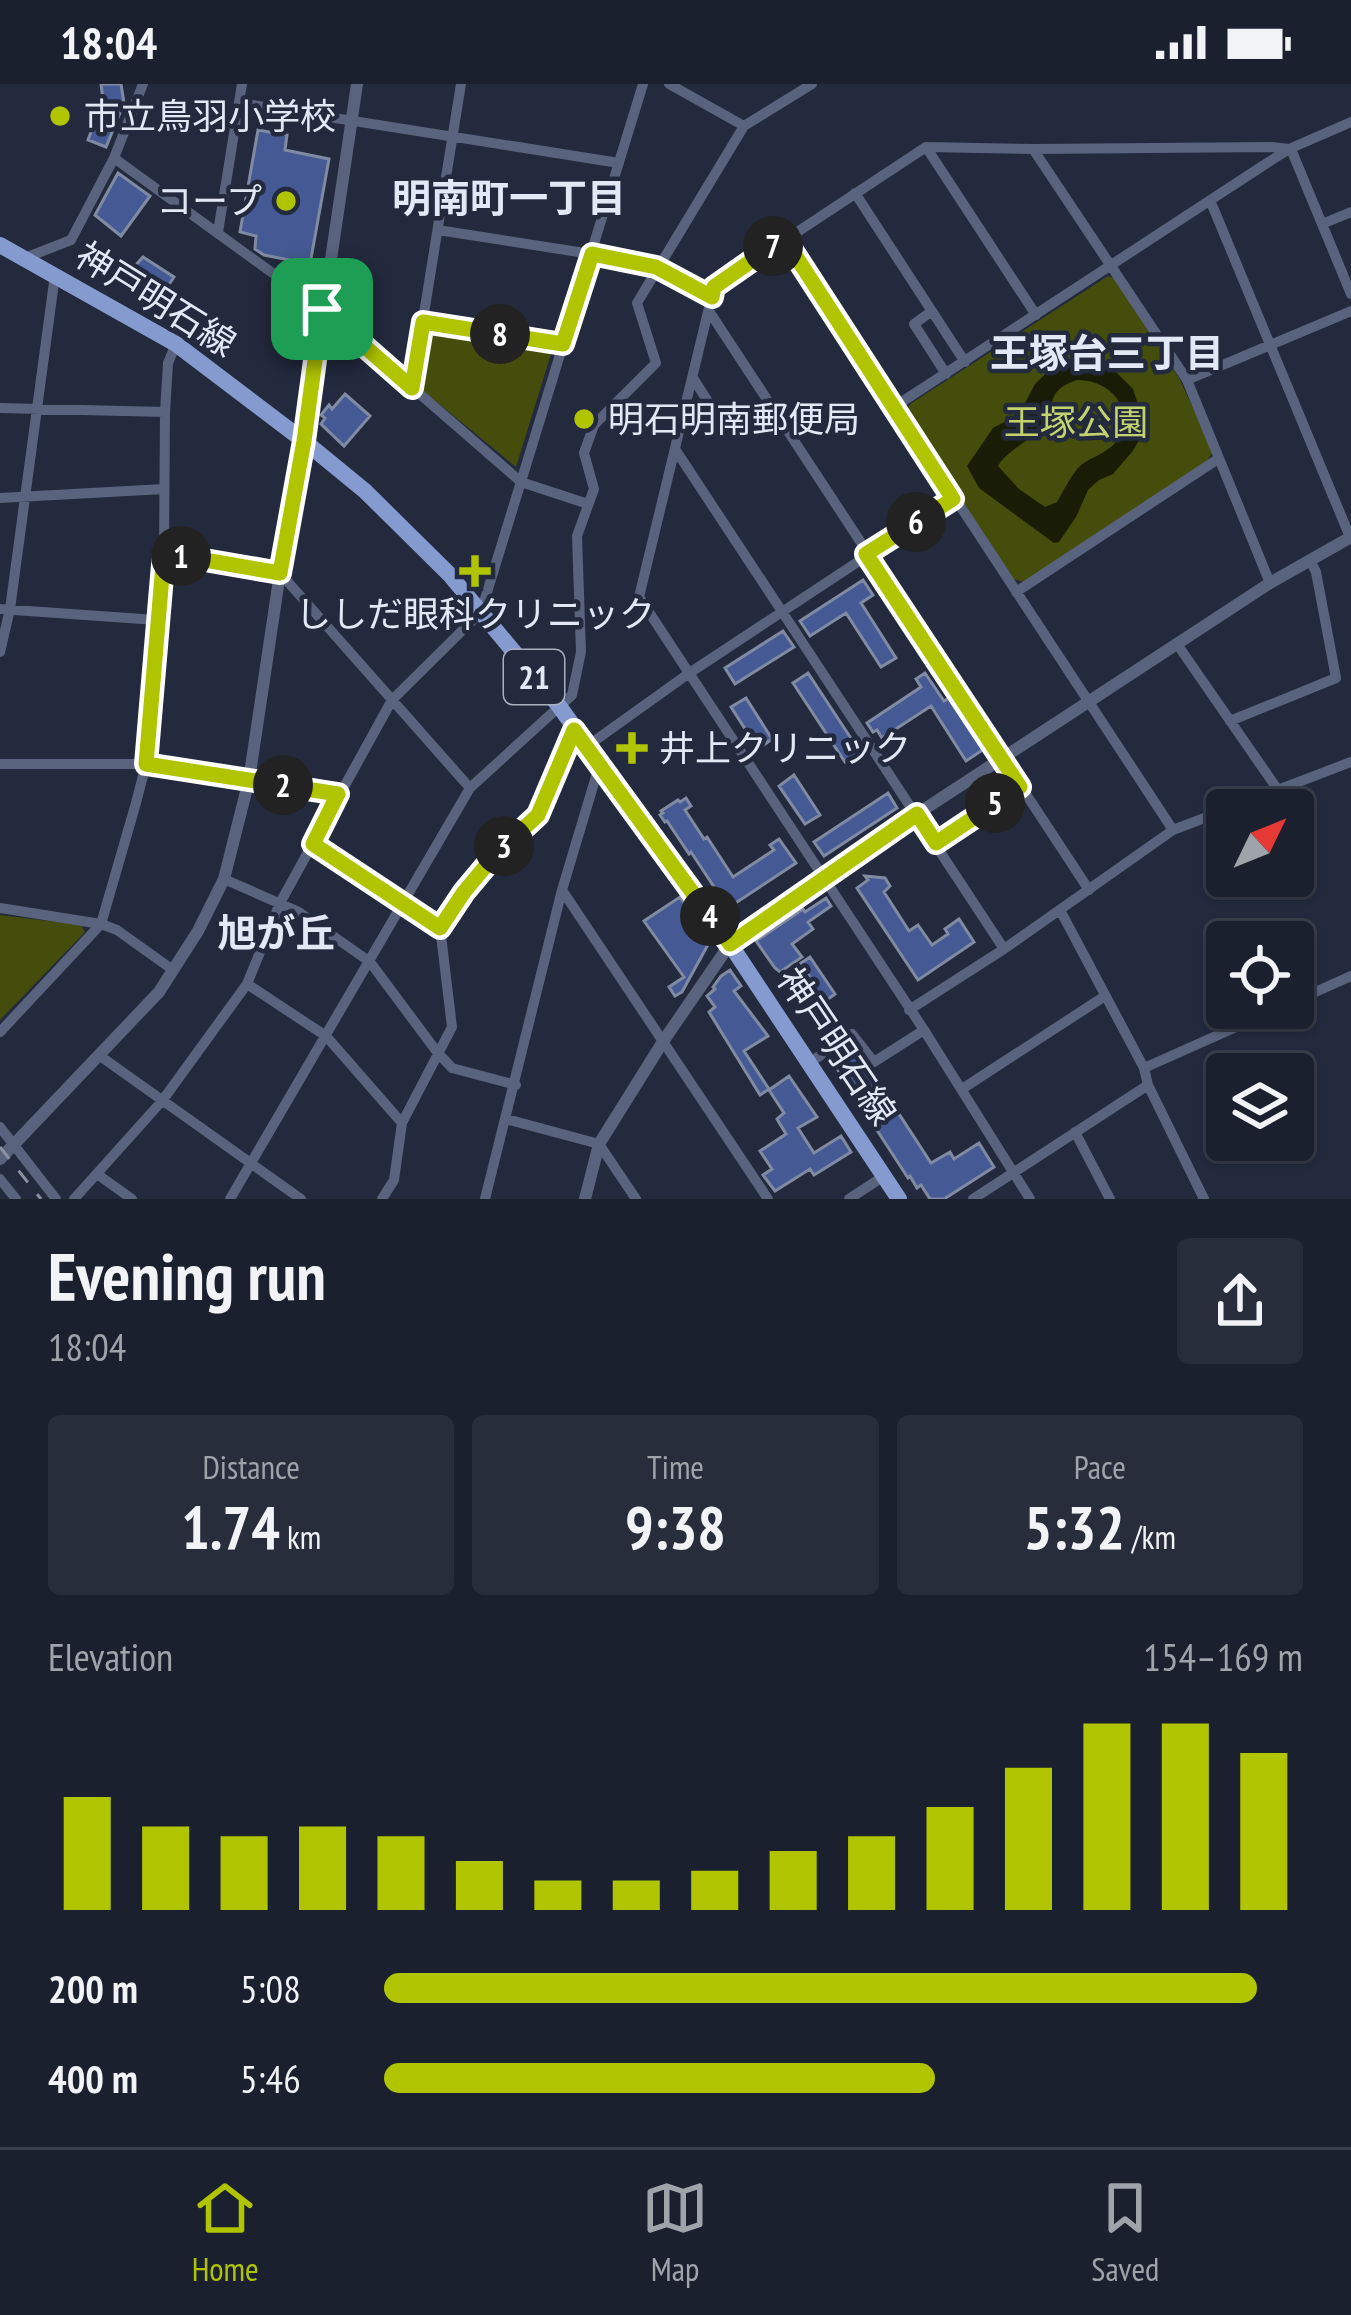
<!DOCTYPE html>
<meta charset="utf-8">
<style>
body{margin:0;font-family:"PT Sans Narrow","Noto Sans JP",sans-serif;background:#272d3a;color:#f1f3f6;height:100vh;display:flex;flex-direction:column;font-size:45px;white-space:nowrap}
*{box-sizing:border-box;margin:0}
p{font-size:39px;color:#9fa3aa}
.icon{flex:none;width:66px;height:66px;fill:none;stroke:currentColor;stroke-width:2;stroke-linecap:round;stroke-linejoin:round}
.map{position:relative;height:1115px;overflow:hidden}
.details{display:flex;flex-direction:column;background:#1a202e;flex:1}
.details>*{flex:none}
.needle{width:78px;rotate:47deg}
.buttons{position:absolute;left:1206px;top:705px;display:grid;gap:24px}
.buttons a{display:grid;place-items:center;width:108px;height:108px;border-radius:12px;background:#1a202e;box-shadow:0 3px 9px #0004,0 0 0 3px #383e4a;font-size:60px}
.pin{position:absolute;display:grid;place-items:center;width:102px;height:102px;color:#fff;margin:-51px;border-radius:24px;box-shadow:0 6px 18px #0006}
.km{position:absolute;width:60px;height:60px;margin:-30px;border-radius:50%;background:#222;color:#fff;font-size:33px;line-height:60px;text-align:center}
.round{display:grid;place-items:center;flex:none;width:126px;height:126px;border-radius:12px;background:#272d3a}
.overview{display:flex;align-items:center;justify-content:space-between;height:204px;padding:0 48px}
h1{font-size:66px;font-weight:800;line-height:90px}
.stats{display:grid;grid-template-columns:repeat(3,1fr);gap:18px;height:204px;padding:12px 48px}
.stats div{display:grid;align-content:center;border-radius:12px;background:#272d3a;text-align:center}
.stats b{font-size:60px;font-weight:800}
.stats small{font-size:33px;font-weight:400}
.stats p{font-size:33px}
.chart{height:336px;padding:24px 48px}
.chart p{display:flex;justify-content:space-between}
.chart svg{width:100%;height:216px;margin-top:12px;stroke:#b0c500;stroke-width:6}
ul{padding:0 48px;list-style:none;font-size:39px}
li{display:grid;grid-template-columns:192px 144px 1fr;align-items:center;height:90px}
li i{height:30px;border-radius:15px;background:#b0c500}
.status{display:flex;justify-content:space-between;align-items:center;height:84px;padding:0 60px;background:#1a202e;direction:ltr}
.status svg{height:33px;fill:currentColor}
.dock{display:flex;justify-content:space-around;align-items:center;height:168px;border-top:3px solid #383e4a;background:#1a202e;font-size:33px;color:#9fa3aa}
.dock a{display:grid;justify-items:center;gap:6px}
.dock .selected{color:#b0c500}
.map>svg:first-child{display:block}
.green{fill:#454d0c}
.water{fill:#191d06;fill-rule:evenodd}
.building{fill:#455a94;stroke:#808aa2;stroke-width:3}
.lines{fill:none;stroke-linecap:round;stroke-linejoin:round}
.pedestrian{stroke:#59637d;stroke-width:8}
.minor{stroke:#59637d;stroke-width:10}
.tertiary{stroke:#59637d;stroke-width:12}
.primary{stroke:#859acf;stroke-width:16}
.rail{stroke:#8b91a2;stroke-width:3;stroke-dasharray:15 15;stroke-linecap:butt}
.route-casing{stroke:#fff;stroke-width:24}
.route{stroke:#b0c500;stroke-width:15}
.poi-dot{fill:#b0c500;stroke:#232a3e;stroke-width:4.5}
.labels{text-anchor:middle;stroke-width:9;stroke-linejoin:round;paint-order:stroke}
.shield{fill:#232a3e;stroke:#a9afbe;stroke-width:3}
.shield-label{font-size:33px;font-weight:bold;fill:#e2e8f5}
.poi-label{font-size:36px;fill:#e2e8f5;stroke:#232a3e;text-anchor:start}
.street-label{font-size:36px;fill:#e2e8f5;stroke:#232a3e}
.park-label{font-size:36px;fill:#c3d46f;stroke:#232a3e}
.neighbourhood-label{font-size:39px;font-weight:bold;fill:#e2e8f5;stroke:#232a3e}
</style>
<div class="status"><b>18:04</b><svg viewBox="0 0 49 12"><path d="M0 12V9h3v3zM5 12V6h3v6zM10 12V3h3v9zM15 12V0h3v12zM26 1h20v11H26zM47 4h2v5h-2z"/></svg></div>
<div class="map">
<svg width="1351" height="1115" viewBox="0 0 1351 1115">
<rect width="100%" height="100%" fill="#232a3e"/>
<path class="green" d="M1108 192 1115 195 1180 296 1213 367 1207 377 1024 498 1013 495 905 330 910 320Z
M432 246 547 264 551 270 516 383 421 305 419 296 427 250Z
M0 831 81 841 85 848 0 936Z"/>
<path class="water" d="M1061 275H1094L1109 281 1133 305 1143 336 1140 355 1132 368 1113 390 1099 396 1088 406 1076 433 1059 458 1054 459 979 404 967 382 993 344 1012 334 1022 325 1035 300ZM1077 296C1090 296 1103 300 1113 310 1128 325 1127 349 1111 363 1100 372 1088 374 1078 384 1069 395 1064 406 1057 418L1045 423 1019 405 998 382C1009 364 1031 358 1042 341 1056 320 1046 306 1077 296Z"/>
<path class="building" d="M101 0H121L124 19 106 63 88 56 103 16Z
M258 46 287 51 285 66 329 75 310 180 264 171 255 165 256 152 240 148Z
M118 89 150 112 121 152 95 131Z
M143 173 174 193 154 223 123 202 129 194 126 192Z
M345 310 370 332 344 362 321 340 325 334 321 331 329 321 332 325Z
M863 496 873 511 861 519 896 574 881 583 846 529 810 552 800 537Z
M783 547 794 563 735 600 725 584Z
M808 589 860 668 845 678 793 599Z
M925 589 944 617 951 613 984 665 966 677 931 622 882 654 877 646 873 648 867 639 921 603 916 595Z
M746 614 772 655 758 665 731 623Z
M794 691 820 731 805 740 779 702Z
M888 709 897 724 824 772 814 758Z
M686 714 691 722 685 726 704 755 707 753 733 793 774 766 770 761 779 755 796 779 728 824 691 768 689 770 667 737 665 738 660 731 663 729 661 727 678 716 680 718Z
M865 792 885 794 890 802 884 808 909 847 918 841 932 861 948 850 945 845 959 835 974 858 918 896 857 804 868 796Z
M680 813 710 857 682 908 675 912 669 903 684 893 644 837Z
M826 814 831 822 808 838 813 845 792 860 802 873 780 888 775 884 756 857 803 825 805 828Z
M810 873 835 910 815 924 800 900 809 892 801 879Z
M730 886 741 902 734 907 768 952 744 967 769 1005 760 1011 709 928 715 923 707 912 715 905 713 903 721 892Z
M851 965 871 987 931 1079 950 1068 954 1075 979 1059 994 1083 944 1115H930L921 1101 917 1104 910 1092 908 1094 832 977Z
M789 992 817 1033 798 1044 814 1069 841 1052 851 1068 814 1091 810 1085 775 1107 763 1091 772 1085 760 1067 786 1050 777 1035 784 1029 769 1006Z"/>
<g class="lines">
<path class="pedestrian" d="M658 184 712 213"/>
<path class="minor" d="M669 0 744 42 812 0
M240 19 619 79
M926 63 1036 231
M1033 65 1187 296 1270 499
M114 74 322 225 521 398 588 420
M855 109 965 278
M1210 116 1350 453
M1322 140 1351 128
M438 146 591 170 656 183
M218 148 242 0
M784 154 1173 746
M25 174 71 156 114 74 143 0
M709 227 1089 806
M932 227 914 240 946 290
M423 238 563 260
M1187 296 1351 227
M412 304 461 0
M894 323 1264 81 1289 65 1351 38
M0 324 165 328
M680 344 712 324 693 294
M675 365 1004 865
M0 414 164 405
M164 469 280 489 470 704
M1016 508 1218 375
M0 525 156 536
M1177 560 1278 706
M0 568 10 525 55 191
M1230 637 1336 594 1316 488 1310 476
M586 663 688 590 953 415
M0 680H146L338 710
M936 759 1020 703
M313 760 440 843
M224 795 299 828 370 878 437 968 452 984 516 1001
M562 806 768 1115
M0 824 101 840 117 846 173 886
M1060 826 1144 984 1148 1001 1204 1115
M247 900 326 952 402 1039
M1293 918 1351 892
M909 926 1004 865 1173 746 1351 678
M0 948 101 840 136 719 146 680 156 536 164 469 165 328 168 279 176 260
M100 972 301 1115
M809 979 852 950 874 978 924 946
M1144 984 1279 924
M962 1005 1105 912
M506 1035 599 1060 636 1115
M0 1043 56 1115
M1075 1048 1110 1115
M97 1090 132 1115
M0 1095 16 1115
M74 1115 162 1017 247 900 280 819 392 616 481 528 643 0
M230 1115 470 704 572 611 581 568 577 452 594 405 584 369 594 341 656 279 637 219 744 42
M382 1115 394 1096 402 1039 452 943 440 843 495 771 538 731 574 647
M485 1115 562 806 600 679
M849 1115 884 1092
M973 1115 1148 1001
M1030 1115 924 946 639 513 714 203 926 63 1033 65 1272 63 1289 65 1293 70 1351 210"/>
<path class="tertiary" d="M0 1075 159 908 198 847 224 795 249 696 280 489 304 357 357 0
M585 1115 599 1060 664 956 730 860 917 730 1270 499 1351 453"/>
<path class="primary" d="M0 161 176 260 304 357 365 407 449 490 559 622 600 679 730 860 899 1115"/>
<path class="rail" d="M0 1063 41 1115"/>
</g>
<g class="lines">
<g class="route-casing">
<path id="route" d="M784 154 953 415 866 470 1020 703 936 759 917 730 730 860 574 646 538 731 495 771 464 808 440 844 313 760 338 710 146 680 164 469 280 489 304 357 322 225 412 304 423 238 563 260 592 170 656 183 712 213 714 203Z"/>
</g>
<use href="#route" class="route"/>
</g>
<g class="poi-dot">
<circle cx="60" cy="32" r="12"/>
<circle cx="286" cy="117" r="12"/>
<circle cx="584" cy="335" r="12"/>
<path d="M469 469h12v12h12v12h-12v12h-12v-12h-12v-12h12z"/>
<path d="M626 646h12v12h12v12h-12v12h-12v-12h-12v-12h12z"/>
</g>
<g class="labels">
<rect class="shield" x="504" y="566" width="60" height="54" rx="9"/>
<g class="shield-label">
<text x="534" y="605">21</text>
</g>
<g class="poi-label">
<text x="84" y="45">市立鳥羽小学校</text>
<text x="262" y="130" text-anchor="end">コープ</text>
<text x="608" y="348">明石明南郵便局</text>
<text x="475" y="543" text-anchor="middle">ししだ眼科クリニック</text>
<text x="659" y="677">井上クリニック</text>
</g>
<g class="street-label">
<text transform="translate(156 215) rotate(32)" y="13">神戸明石線</text>
<text transform="translate(837 962) rotate(56)" y="13">神戸明石線</text>
</g>
<g class="park-label">
<text x="1076" y="351">王塚公園</text>
</g>
<g class="neighbourhood-label">
<text x="509" y="128">明南町一丁目</text>
<text x="1107" y="283">王塚台三丁目</text>
<text x="276" y="863">旭が丘</text>
</g>
</g>
</svg>
<div class="buttons">
<a><svg class="needle" viewBox="-14 -14 28 28"><path d="M0-13l5 13h-10z" fill="#e53935"/><path d="M0 13l5-13h-10z" fill="#9fa3aa"/></svg></a>
<a><svg class="icon" aria-label="locate" viewBox="0 0 24 24"><circle cx="12" cy="12" r="6"/><path d="M12 2v4M12 18v4M2 12h4M18 12h4"/></svg></a>
<a><svg class="icon" aria-label="layers" viewBox="0 0 24 24"><path d="M12 4l9 5-9 5-9-5zM3 14l9 5 9-5"/></svg></a>
</div>
<div class="pin" style="left:322px;top:225px;background:#1e9e55"><svg class="icon" aria-label="arrive" viewBox="0 0 24 24"><path d="M6 21V4h12l-3 4 3 4H6"/></svg></div>
<b class="km" style="left:181px;top:472px">1</b>
<b class="km" style="left:283px;top:701px">2</b>
<b class="km" style="left:504px;top:762px">3</b>
<b class="km" style="left:710px;top:832px">4</b>
<b class="km" style="left:995px;top:719px">5</b>
<b class="km" style="left:916px;top:438px">6</b>
<b class="km" style="left:773px;top:162px">7</b>
<b class="km" style="left:500px;top:250px">8</b>
</div>
<section class="details">
<div class="overview"><div><h1>Evening run</h1><p>18:04</p></div><a class="round"><svg class="icon" aria-label="share" viewBox="0 0 24 24"><path d="M12 15V3M7 8l5-5 5 5M5 13v7h14v-7"/></svg></a></div>
<div class="stats">
<div><p>Distance</p><b>1.74<small> km</small></b></div>
<div><p>Time</p><b>9:38</b></div>
<div><p>Pace</p><b>5:32<small> /km</small></b></div>
</div>
<div class="chart"><p><span>Elevation</span>154–169 m</p>
<svg viewBox="0 0 160 44" preserveAspectRatio="none"><path d="M5 44V21M15 44V27M25 44V29M35 44V27M45 44V29M55 44V34M65 44V38M75 44V38M85 44V36M95 44V32M105 44V29M115 44V23M125 44V15M135 44V6M145 44V6M155 44V12"/></svg>
</div>
<ul>
<li><b>200 m</b>5:08<i style="width:95%"></i></li>
<li><b>400 m</b>5:46<i style="width:60%"></i></li>
</ul>
</section>
<nav class="dock">
<a class="selected"><svg class="icon" aria-label="home" viewBox="0 0 24 24"><path d="M3 11l9-7 9 7M6 9v11h12V9"/></svg>Home</a>
<a><svg class="icon" aria-label="map" viewBox="0 0 24 24"><path d="M3 6l6-2 6 2 6-2v14l-6 2-6-2-6 2zM9 4v14M15 6v14"/></svg>Map</a>
<a><svg class="icon" aria-label="saved" viewBox="0 0 24 24"><path d="M7 4h10v16l-5-4-5 4z"/></svg>Saved</a>
</nav>
